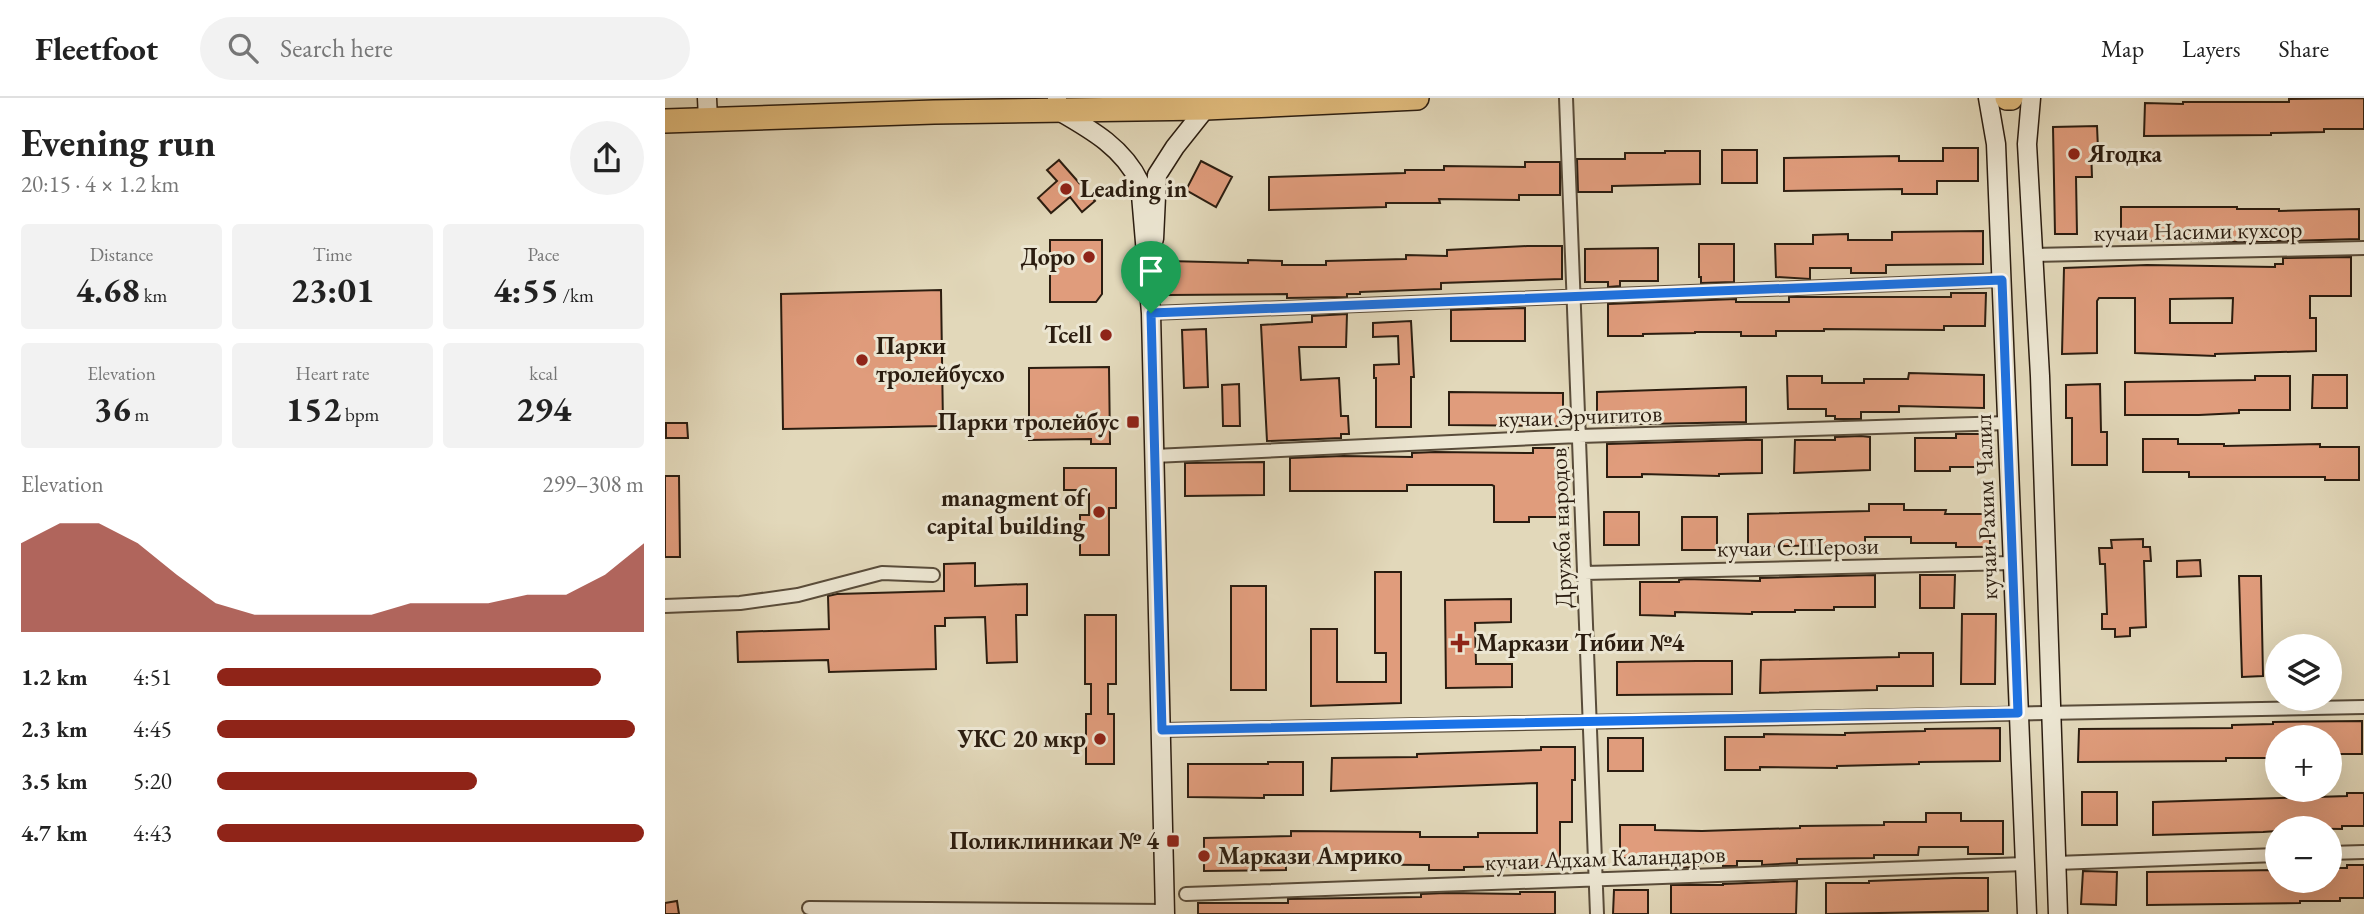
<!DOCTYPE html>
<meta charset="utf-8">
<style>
body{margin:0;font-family:"EB Garamond",serif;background:#f2f2f2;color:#222;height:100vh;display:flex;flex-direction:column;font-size:26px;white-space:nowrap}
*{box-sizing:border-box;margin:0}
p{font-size:23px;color:#767676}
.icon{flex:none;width:38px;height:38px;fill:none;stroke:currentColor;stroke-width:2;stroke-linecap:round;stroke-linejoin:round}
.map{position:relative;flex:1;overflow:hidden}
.drawer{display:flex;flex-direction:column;background:#fff;width:665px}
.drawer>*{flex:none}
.controls{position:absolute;left:1600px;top:536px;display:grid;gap:14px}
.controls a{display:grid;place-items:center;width:77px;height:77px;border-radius:50%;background:#fff;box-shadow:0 7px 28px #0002;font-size:35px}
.pin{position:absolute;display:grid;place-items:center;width:60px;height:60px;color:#fff;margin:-72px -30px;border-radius:50% 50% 50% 0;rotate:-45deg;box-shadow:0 0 7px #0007}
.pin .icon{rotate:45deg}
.round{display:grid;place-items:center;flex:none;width:74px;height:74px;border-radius:37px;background:#f2f2f2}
.overview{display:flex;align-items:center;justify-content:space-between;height:119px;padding:0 21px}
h1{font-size:38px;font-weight:700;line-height:52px}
.figures{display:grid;grid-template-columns:repeat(3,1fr);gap:10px;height:119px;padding:7px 21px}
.figures div{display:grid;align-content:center;border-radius:7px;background:#f2f2f2;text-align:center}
.figures b{font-size:35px;font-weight:700}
.figures small{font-size:19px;font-weight:400}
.figures p{font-size:19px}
.chart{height:196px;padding:14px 21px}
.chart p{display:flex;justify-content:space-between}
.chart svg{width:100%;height:126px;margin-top:7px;fill:#8f2418;opacity:.7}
ul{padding:0 21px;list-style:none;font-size:23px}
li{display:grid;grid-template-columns:112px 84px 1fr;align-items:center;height:52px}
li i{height:18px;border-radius:9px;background:#8f2418}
header{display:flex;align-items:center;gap:42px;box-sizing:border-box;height:98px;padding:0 35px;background:#fff;border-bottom:2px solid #e0e0e0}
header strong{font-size:33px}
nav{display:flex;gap:38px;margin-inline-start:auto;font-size:24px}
.search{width:490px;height:63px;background:#f2f2f2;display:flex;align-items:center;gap:18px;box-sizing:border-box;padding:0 24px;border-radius:38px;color:#767676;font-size:26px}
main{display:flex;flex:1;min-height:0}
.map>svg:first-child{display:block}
.building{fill:#e09c7c;stroke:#2b1d10;stroke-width:2;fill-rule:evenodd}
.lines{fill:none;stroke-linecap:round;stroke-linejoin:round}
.street-casing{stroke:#594c3a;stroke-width:16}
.secondary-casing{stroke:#2b1d10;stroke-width:21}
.highway-casing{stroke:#2b1d10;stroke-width:26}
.street{stroke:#ece6d2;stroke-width:12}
.secondary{stroke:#ece6d2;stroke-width:18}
.highway{stroke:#e1bc7d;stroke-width:23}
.route-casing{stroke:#fff;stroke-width:14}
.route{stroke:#1a73e8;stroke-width:9}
.poi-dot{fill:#8f2418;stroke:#ece6d2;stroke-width:2.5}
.labels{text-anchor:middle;stroke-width:6;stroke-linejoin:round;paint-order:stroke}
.poi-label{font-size:24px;font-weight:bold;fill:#2b1d10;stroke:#ece6d2;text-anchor:end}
.street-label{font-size:24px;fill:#2b1d10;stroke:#ece6d2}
</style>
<header>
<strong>Fleetfoot</strong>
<div class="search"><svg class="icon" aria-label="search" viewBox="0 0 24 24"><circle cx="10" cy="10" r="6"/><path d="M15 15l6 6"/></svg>Search here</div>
<nav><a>Map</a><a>Layers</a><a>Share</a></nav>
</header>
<main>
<section class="drawer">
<div class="overview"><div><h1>Evening run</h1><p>20:15 · 4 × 1.2 km</p></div><a class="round"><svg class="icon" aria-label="share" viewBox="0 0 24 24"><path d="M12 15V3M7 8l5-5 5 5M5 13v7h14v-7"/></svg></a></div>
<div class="figures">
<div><p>Distance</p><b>4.68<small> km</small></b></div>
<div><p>Time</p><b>23:01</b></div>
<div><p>Pace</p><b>4:55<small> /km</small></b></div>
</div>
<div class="figures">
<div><p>Elevation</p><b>36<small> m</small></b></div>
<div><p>Heart rate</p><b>152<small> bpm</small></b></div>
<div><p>kcal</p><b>294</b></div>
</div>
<div class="chart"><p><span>Elevation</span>299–308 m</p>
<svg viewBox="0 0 160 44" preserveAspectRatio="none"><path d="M0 44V13L10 6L20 6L30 13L40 24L50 34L60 38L70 38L80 38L90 38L100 34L110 34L120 34L130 31L140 31L150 24L160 13V44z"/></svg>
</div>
<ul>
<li><b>1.2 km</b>4:51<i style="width:90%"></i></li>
<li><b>2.3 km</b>4:45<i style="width:98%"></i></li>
<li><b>3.5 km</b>5:20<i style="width:61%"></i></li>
<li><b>4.7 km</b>4:43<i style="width:100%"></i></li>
</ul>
</section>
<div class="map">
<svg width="1699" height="816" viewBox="0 0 1699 816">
<rect width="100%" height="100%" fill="#e2d8ba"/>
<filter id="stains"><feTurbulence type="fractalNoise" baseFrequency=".00286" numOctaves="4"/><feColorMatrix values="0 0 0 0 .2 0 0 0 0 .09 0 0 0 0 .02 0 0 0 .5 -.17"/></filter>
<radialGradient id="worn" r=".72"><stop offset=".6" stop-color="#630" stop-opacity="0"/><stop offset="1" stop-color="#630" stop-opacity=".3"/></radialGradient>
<path class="building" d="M1699 0V31H1659V34L1606 35V37L1479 38 1480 5 1518 6V4H1624V1Z
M1432 28 1433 51H1426L1427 79H1411L1412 136H1390L1388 29Z
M1278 50H1313V83H1272V96H1237V91L1119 93V60L1234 58V63H1278Z
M1057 52H1092V85H1057Z
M1000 53H1035V86L947 88V94H913L912 61H960V55H1000Z
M394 62 430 103 417 114 405 99 386 115 373 100 392 83 382 72Z
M536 63 567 79 551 109 521 92Z
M860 64H895V97H854V102L774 101 775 105H721V109L604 112V79L740 75V72H779V68L860 69Z
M1456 109H1572V111H1614V113L1694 111V141L1580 144 1456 142Z
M1318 133V166L1221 167V175H1186V170H1145V181L1111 179 1110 146H1148V137L1183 136V142H1227V134Z
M385 142H437V196L431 204H385Z
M1034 146H1069V184L1036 185V179H1034Z
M862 148H897V181L776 185V191L695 194V196H682V199L622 200V196L503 197V163L583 165V162L617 163V167H661V163L741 161V157L782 158V152Z
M993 150V183H955V188L943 189V184H920V151Z
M1686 159V198H1645V220H1651V253L1550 256V258L1470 255V200H1434L1432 203V255L1397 256 1399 170 1482 167 1610 169V166H1618V160ZM1568 200 1567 225H1505V201Z
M276 192 278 328 118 331 116 196Z
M1286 195H1321L1320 228H1279V232L1159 231V233H1111V238H1076V234H1030V235L978 236V238H943V206L1071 201V204H1124V199H1286Z
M860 210V243H786V212Z
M682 216 681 249H634L636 282 674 280 676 318H683L684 336H676V340L602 343 596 227 647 224V218Z
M746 223 749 279H746V329H711V280H709V267L734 266 733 238 708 239V225Z
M541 231 543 289 519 290 517 232Z
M444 269 445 346H426V341L364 342V270Z
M1244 275 1319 277V310L1234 308V314H1196V321H1170V318H1161V311H1123L1122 278H1157V285H1199V281H1243Z
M1648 277H1682V310H1647Z
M1590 278H1625V312H1574V315L1534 317H1460V284L1590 282Z
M574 286 575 328H558L557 287Z
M1435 286 1436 334H1442V367H1407V320H1401V287Z
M1081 289V324L932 327V294Z
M784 294 898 295V328L784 327Z
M1 325H22L23 340H1Z
M1291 336H1326L1325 369H1285V373H1250V340H1291Z
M1196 338 1205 339V372L1129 375 1130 342H1170V339Z
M1478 341H1513V346H1559V348L1655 346V349H1694V382H1660V379H1524V374H1478Z
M1081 342H1097V375L1054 376V378L977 376V379H942V346Z
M868 350H903L902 419H864V424H829V388L827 387H742V393H625V360L678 358 747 359V355L770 354 868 355Z
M599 364V397L520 398V365Z
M399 370H451V410H444V457H415V417H424V392H399Z
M0 378H14L15 459H0Z
M1204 406H1239V412H1281L1280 416H1325V449H1291V445H1246V439H1200V446L1083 449V416L1204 413Z
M939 414H974V447H939Z
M1017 419H1052V452H1017Z
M1478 441V449H1485L1486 463H1479L1481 529 1465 530V538L1450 539V531H1437V516H1442L1440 466H1435L1434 450H1447L1446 442Z
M1535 462 1536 478 1512 479V463Z
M310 465V488L362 486V517H351L352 564 322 565 320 519 280 520V528H270L271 571 164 574 163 562 73 564 72 534 164 531 163 498 172 496 279 493V466Z
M710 474H736V605L646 608V531H672V584H721V555H710Z
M1210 477V509H1169V512H1130V514H1087V516L1010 514V518L975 517V484H1014V482L1020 481 1095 483V480Z
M1255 477H1290L1289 510H1255Z
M1574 478H1596L1598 578 1577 579Z
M566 488H601V592H566Z
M846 501V524L810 525 811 566H847V589L781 590 780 502Z
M1297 516H1331L1330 586H1296Z
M420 517H451V586H443V616H449V666H421V616H426V586H420Z
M1234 555H1268V588H1212V592L1095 595 1096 562 1234 559Z
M1032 563H1067V596L952 597V564Z
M1697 623V656H1664V639H1612V657H1602V660H1561V663L1413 664 1414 631 1567 630V627L1608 626V624Z
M1335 630V663L1254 664V666L1172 668V670L1095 669V672H1060V639H1099V636L1180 637V635L1260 633V631Z
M943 640H978V673H943Z
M876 649H910V682H907V724H895V768L799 769V772H764V767L621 766V772L539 773V740L626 738V733L755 734V739H813V735H872V685L666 693 667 660 752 659V656L876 652Z
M603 664H638V697H599V700L523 699V666H603Z
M1417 694H1452V727H1417Z
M1682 695H1699V728H1677V731L1612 730V733L1598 734 1488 737V704L1682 698Z
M1261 715H1296V723H1338V756H1303V749H1254L1253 757H1209V760L1132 761V765L1097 767V763H1072V768H1058V765H1033V769L1006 770V766H999V760H955V727H990V732L1037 733 1135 730V728L1219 727V724H1261Z
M1682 767H1699V800H1675V803H1635V805L1482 807V774L1612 772V782H1664V770H1682Z
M1418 773 1452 774 1451 807 1416 806Z
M1289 780H1323V813L1161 816V785H1204V783Z
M1132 783 1131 816H1006V787H1058V786Z
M949 792H983V816H948Z
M855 794H890V816H533V805H623V801L756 799V796L781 795 855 796Z
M12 803 14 816H0V805Z"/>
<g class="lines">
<g class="street-casing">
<path id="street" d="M901 0 932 816
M1368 157 1699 150
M486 215 1337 182
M489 358 914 338 1343 325
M919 475 1348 465
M0 508 75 505 133 497 217 475 268 477
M497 632 1699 609
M1664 755 1699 754
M1391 765 1612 757
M521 796 1360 766
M144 810 500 813"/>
</g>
<g class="secondary-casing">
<path id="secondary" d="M42 0 43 21
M392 0V12C425 31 458 49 475 85L486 215 500 816
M1323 0 1331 46 1362 816
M1366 0 1362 46 1375 278 1393 816
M489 141 492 77 510 49 541 10V0"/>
</g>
<g class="highway-casing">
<path id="highway" d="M1342 0H1346
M0 23 269 14 541 10 752 0"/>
</g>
<use href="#street" class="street"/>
<use href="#secondary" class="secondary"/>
<use href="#highway" class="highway"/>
</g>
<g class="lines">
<g class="route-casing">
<path id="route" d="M1337 182 1353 615 497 632 486 215Z"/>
</g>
<use href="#route" class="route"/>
</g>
<g class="poi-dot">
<circle cx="1409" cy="56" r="7"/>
<circle cx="401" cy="91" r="7"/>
<circle cx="424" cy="159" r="7"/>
<circle cx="441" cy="237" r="7"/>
<circle cx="197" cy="262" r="7"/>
<rect x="461" y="317" width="14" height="14" rx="3.5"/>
<circle cx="434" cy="414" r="7"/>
<path d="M791.5 534.5h7v7h7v7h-7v7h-7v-7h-7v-7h7z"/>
<circle cx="435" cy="641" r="7"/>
<rect x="501" y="736" width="14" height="14" rx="3.5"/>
<circle cx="539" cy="758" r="7"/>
</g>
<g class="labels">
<g class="poi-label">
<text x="1423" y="64" text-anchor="start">Ягодка</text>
<text x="415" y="99" text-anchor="start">Leading in</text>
<text x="410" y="167">Доро</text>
<text x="427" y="245">Tcell</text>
<text x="211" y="256" text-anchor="start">Парки<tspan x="211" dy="28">тролейбусхо</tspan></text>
<text x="454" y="332">Парки тролейбус</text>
<text x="420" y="408">managment of<tspan x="420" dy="28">capital building</tspan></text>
<text x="811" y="553" text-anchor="start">Маркази Тибии №4</text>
<text x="421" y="649">УКС 20 мкр</text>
<text x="494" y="751">Поликлиникаи № 4</text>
<text x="553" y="766" text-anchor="start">Маркази Амрико</text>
</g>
<g class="street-label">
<text transform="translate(1533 133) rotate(-1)" y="8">кучаи Насими кухсор</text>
<text transform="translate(915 318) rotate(-2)" y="8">кучаи Эрчигитов</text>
<text transform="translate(1321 409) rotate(-92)" y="8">кучаи Рахим Чалил</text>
<text transform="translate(896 430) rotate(-92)" y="8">Дружба народов</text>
<text transform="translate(1133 449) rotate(-1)" y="8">кучаи С.Шерози</text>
<text transform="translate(940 760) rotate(-2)" y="8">кучаи Адхам Каландаров</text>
</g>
</g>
<rect width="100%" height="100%" filter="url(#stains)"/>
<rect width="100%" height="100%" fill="url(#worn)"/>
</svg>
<div class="controls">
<a><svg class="icon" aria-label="layers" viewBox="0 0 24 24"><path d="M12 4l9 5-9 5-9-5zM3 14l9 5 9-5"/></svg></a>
<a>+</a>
<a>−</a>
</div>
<div class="pin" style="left:486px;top:215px;background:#1e9e55"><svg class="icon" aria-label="arrive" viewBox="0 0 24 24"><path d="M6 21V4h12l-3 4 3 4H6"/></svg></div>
</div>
</main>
